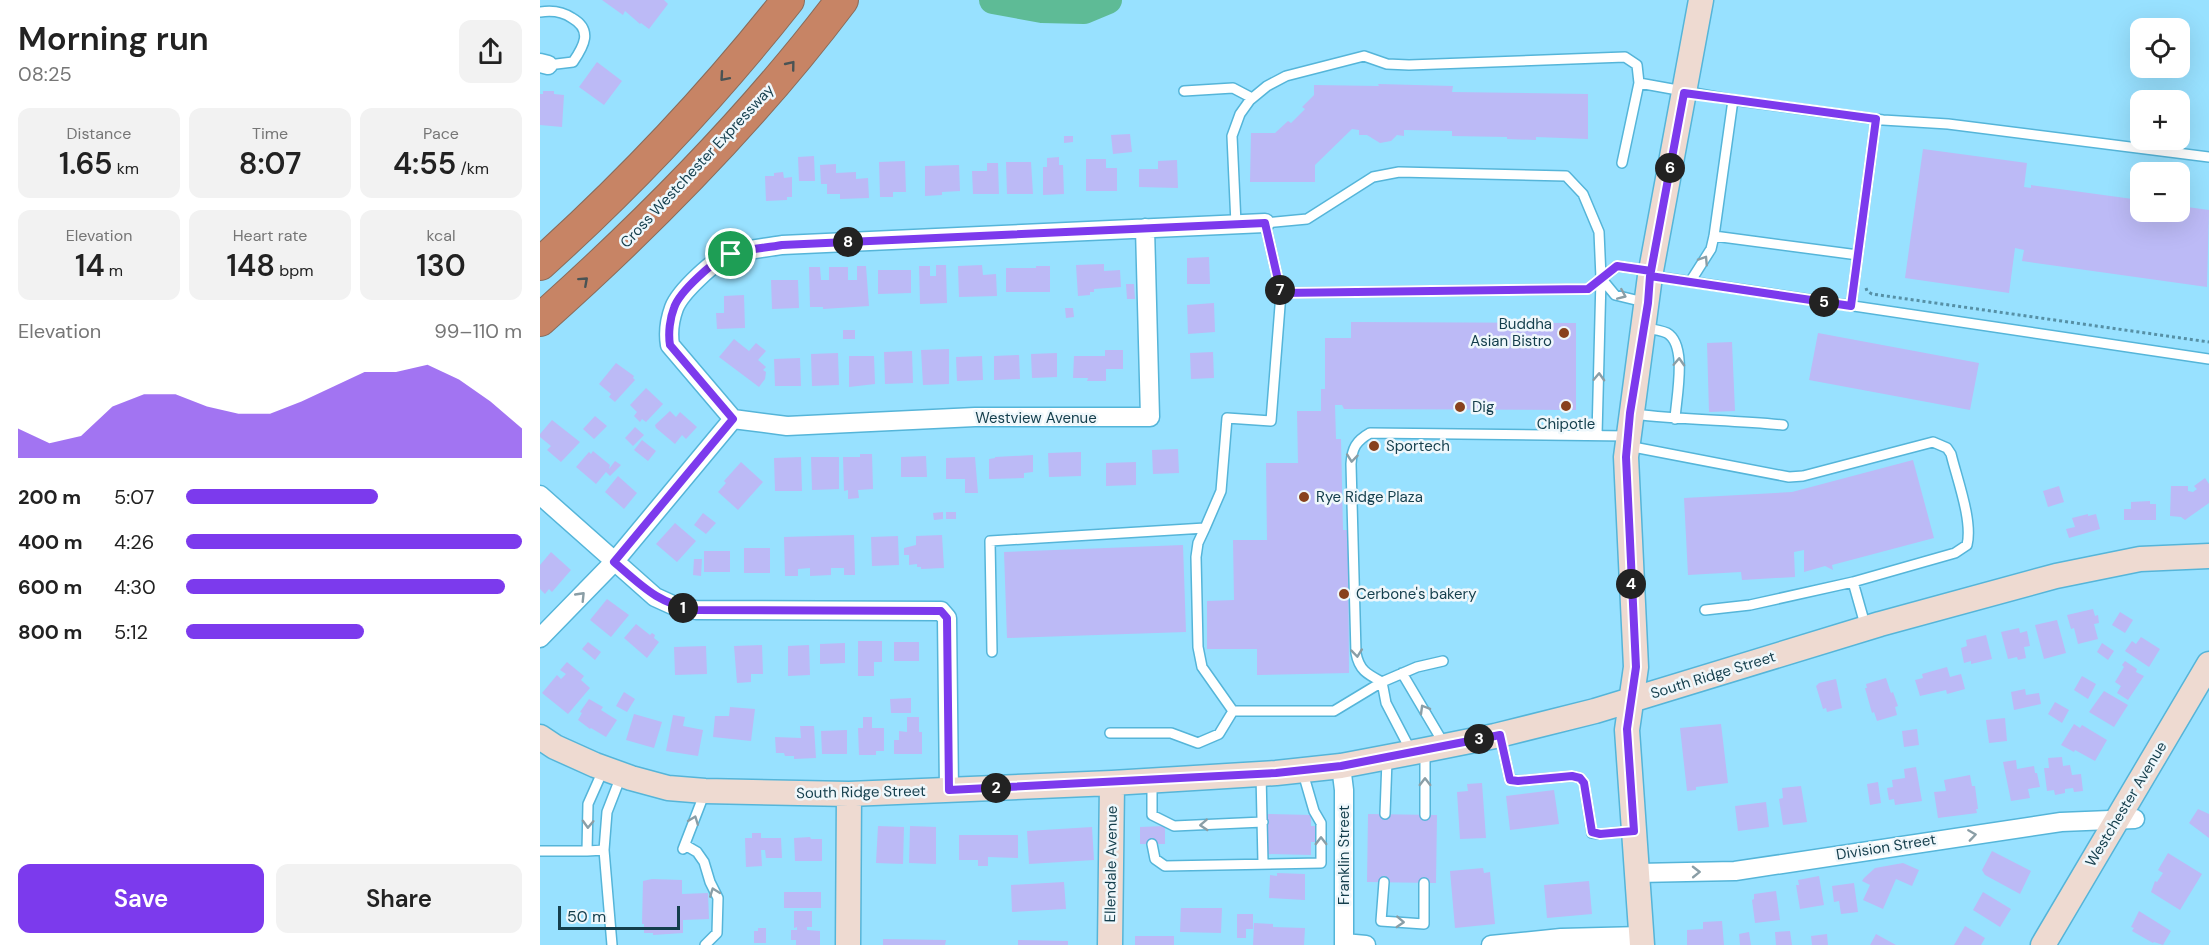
<!DOCTYPE html>
<meta charset="utf-8">
<style>
body{margin:0;font-family:"DM Sans",sans-serif;background:#f2f2f2;color:#222;height:100vh;display:flex;flex-direction:column;font-size:22px;white-space:nowrap}
*{box-sizing:border-box;margin:0}
p{font-size:20px;color:#767676}
.icon{flex:none;width:33px;height:33px;fill:none;stroke:currentColor;stroke-width:2;stroke-linecap:round;stroke-linejoin:round}
.map{position:relative;flex:1;overflow:hidden}
.side{display:flex;flex-direction:column;background:#fff;width:540px}
.side>*{flex:none}
.buttons{position:absolute;left:1590px;top:18px;display:grid;gap:12px}
.buttons a{display:grid;place-items:center;width:60px;height:60px;border-radius:12px;background:#fff;box-shadow:0 6px 24px #0002;font-size:30px}
.scale{position:absolute;left:18px;bottom:15px;width:122px;box-sizing:border-box;padding-left:6px;border:3px solid #143e4c;border-top:0;font-size:16px;line-height:21px;white-space:nowrap;color:#143e4c;-webkit-text-stroke:4px #eff7fb;paint-order:stroke}
.pin{position:absolute;display:grid;place-items:center;width:51px;height:51px;color:#fff;margin:-26px;border:3px solid #fff;border-radius:50%;box-shadow:0 2px 6px #0007}
.km{position:absolute;width:30px;height:30px;margin:-15px;border-radius:50%;background:#222;color:#fff;font-size:16px;line-height:30px;text-align:center}
.round{display:grid;place-items:center;flex:none;width:63px;height:63px;border-radius:12px;background:#f2f2f2}
.headline{display:flex;align-items:center;justify-content:space-between;height:102px;padding:0 18px}
h1{font-size:33px;font-weight:600;line-height:45px}
.metrics{display:grid;grid-template-columns:repeat(3,1fr);gap:9px;height:102px;padding:6px 18px}
.metrics div{display:grid;align-content:center;border-radius:12px;background:#f2f2f2;text-align:center}
.metrics b{font-size:30px;font-weight:600}
.metrics small{font-size:16px;font-weight:400}
.metrics p{font-size:16px}
.chart{height:168px;padding:12px 18px}
.chart p{display:flex;justify-content:space-between}
.chart svg{width:100%;height:108px;margin-top:6px;fill:#7c3aed;opacity:.7}
.cta{display:flex;gap:12px;margin-top:auto;padding:12px 18px}
.cta a{flex:1;height:69px;border-radius:12px;background:#7c3aed;color:#fff;font-size:24px;font-weight:600;line-height:69px;text-align:center}
.cta a+a{background:#f2f2f2;color:#222}
ul{padding:0 18px;list-style:none;font-size:20px}
li{display:grid;grid-template-columns:96px 72px 1fr;align-items:center;height:45px}
li i{height:15px;border-radius:8px;background:#7c3aed}
main{display:flex;flex:1;min-height:0}
.map>svg:first-child{display:block}
.lines{fill:none;stroke-linecap:round;stroke-linejoin:round}
.river{stroke:#5ebb96;stroke-width:28}
.building{fill:#bcbaf6}
.lane-casing{stroke:#55b5d9;stroke-width:12}
.street-casing{stroke:#55b5d9;stroke-width:21}
.secondary-casing{stroke:#55b5d9;stroke-width:27}
.highway-casing{stroke:#886c5c;stroke-width:34}
.path{stroke:#5690a6;stroke-width:3;stroke-dasharray:3 3;stroke-linecap:butt}
.lane{stroke:#fff;stroke-width:9}
.street{stroke:#fff;stroke-width:18}
.secondary{stroke:#eedad1;stroke-width:24}
.highway{stroke:#c78465;stroke-width:32}
.oneway{stroke:#4a5354}
.oneway2{stroke:#8a9ea6}
.route-casing{stroke:#fff;stroke-width:12}
.route{stroke:#7c3aed;stroke-width:8}
.poi-dot{fill:#88411d;stroke:#eff7fb;stroke-width:2}
.labels{text-anchor:middle;stroke-width:5;stroke-linejoin:round;paint-order:stroke}
.street-label{font-size:15px;fill:#143e4c;stroke:#eff7fb}
.poi-label{font-size:15px;fill:#143e4c;stroke:#eff7fb;text-anchor:start}
</style>
<main>
<section class="side">
<div class="headline"><div><h1>Morning run</h1><p>08:25</p></div><a class="round"><svg class="icon" aria-label="share" viewBox="0 0 24 24"><path d="M12 15V3M7 8l5-5 5 5M5 13v7h14v-7"/></svg></a></div>
<div class="metrics">
<div><p>Distance</p><b>1.65<small> km</small></b></div>
<div><p>Time</p><b>8:07</b></div>
<div><p>Pace</p><b>4:55<small> /km</small></b></div>
</div>
<div class="metrics">
<div><p>Elevation</p><b>14<small> m</small></b></div>
<div><p>Heart rate</p><b>148<small> bpm</small></b></div>
<div><p>kcal</p><b>130</b></div>
</div>
<div class="chart"><p><span>Elevation</span>99–110 m</p>
<svg viewBox="0 0 160 44" preserveAspectRatio="none"><path d="M0 44V32L10 38L20 35L30 23L40 18L50 18L60 23L70 26L80 26L90 21L100 15L110 9L120 9L130 6L140 12L150 21L160 32V44z"/></svg>
</div>
<ul>
<li><b>200 m</b>5:07<i style="width:57%"></i></li>
<li><b>400 m</b>4:26<i style="width:100%"></i></li>
<li><b>600 m</b>4:30<i style="width:95%"></i></li>
<li><b>800 m</b>5:12<i style="width:53%"></i></li>
</ul>
<div class="cta"><a>Save</a><a>Share</a></div>
</section>
<div class="map">
<svg width="1669" height="945" viewBox="0 0 1669 945">
<rect width="100%" height="100%" fill="#98e1ff"/>
<g class="lines">
<path class="river" d="M453 0 502 9 544 10 568 0"/>
</g>
<path class="building" d="M62 0H124L128 4 109 29 101 23 100 24 85 11 83 15Z
M57 62 82 81 64 105 39 87Z
M838 84 913 86 912 92 1048 94V139L996 137V140L967 139V137L912 136V131L864 130V136L857 135 851 141 840 143 827 135H819V130L812 129 775 165V182H710L711 133H735L748 121 751 123 765 109 762 107 774 95V85L839 86Z
M3 91H14V94L24 95 22 127 0 125V94H3Z
M590 134 592 152 573 154 571 135Z
M524 136H533V142L524 143Z
M1383 149 1487 163 1484 187 1491 188V185L1600 200V212H1640V206L1669 210 1667 287 1482 261 1484 250 1475 248 1469 293 1365 278Z
M274 156 275 181H259L258 157Z
M519 157V165H523L524 194 503 195V167H507V158Z
M546 159H566V168H577V191H546Z
M637 160 638 188 599 187V169H618V161Z
M365 161 366 192H353V197H340L339 162Z
M466 162H491L493 194H467Z
M447 163H458L459 194H433L432 171H447Z
M296 164V173L316 172V179L328 178 329 198 300 199V194H287V184H281L280 165Z
M419 165 420 191 402 192V195L385 196V166Z
M243 172 244 178 252 177V197H247V200L226 201 225 176H234V173Z
M669 257 670 284H647V258Z
M564 264V271L580 270 581 287 554 289V292H550V295L538 296 536 265Z
M396 265H406L407 303 380 304 379 266H390V276H396Z
M442 265 443 275 456 274 457 296 419 297 418 266Z
M317 266H326L329 306 283 309V307H270L269 267H280L281 280H289V267H308V280H317Z
M496 266H510V292H466V268H496Z
M338 270H371V293L338 294Z
M231 280H258L259 308 232 309Z
M586 284H594L595 299H587Z
M204 295 205 328 177 329 176 313H184V296Z
M674 303 675 332 648 334 647 305Z
M525 308H533L534 317 526 318Z
M811 322 1036 323V410L804 409 802 405H795L796 439H801L803 530H808L809 673 717 675V649H667V601L694 600 693 540H727L726 463H758L757 411H781V389H785V338H811Z
M303 330H315V339H303Z
M1278 333 1439 363 1430 410 1269 380Z
M194 339 209 351 216 343 226 351 218 360 226 367 223 370 226 372 225 379 219 387 179 357Z
M1192 342 1195 411 1169 412 1167 343Z
M409 349V384L383 385 381 350Z
M565 350H583V369H566V381H547L548 378H533L534 356H565Z
M372 351 373 383 345 384 344 352Z
M673 352 674 378 651 379 650 353Z
M298 353 299 385 272 386 271 354Z
M517 353V377L492 378 491 354Z
M479 355 480 379 454 380V356Z
M309 356H334L335 384 309 387Z
M442 356 443 380 417 381 416 357Z
M260 358 261 386H235L234 359Z
M76 363 94 376 93 378 95 380 75 402 69 397 71 394 59 384Z
M106 388 123 404 106 422 102 419 100 422 94 416 97 412 90 405Z
M130 411 136 417 140 412 157 427 146 439 142 435 135 444 116 428 115 425Z
M55 416 67 426 54 439 43 429Z
M12 420 40 442 21 462 7 450 11 446 0 437V434Z
M95 427 104 435 93 446 85 438Z
M102 440 116 451 108 461 94 450Z
M638 449 639 473 613 474 612 450Z
M53 451 70 465 69 469 75 461 81 465 70 476 66 472 56 484 36 467 49 452 51 454Z
M541 452V476L509 477 508 453Z
M320 454H332L333 489 318 490 319 498 308 499V490L304 491 303 457H320Z
M493 455V472L484 473V478L449 479V459L455 458V457Z
M386 456 387 477H361V457Z
M261 457 262 491H235L234 458Z
M271 457H299V489L272 490Z
M435 457 438 493H425V479H406V458Z
M1373 460 1394 538 1292 565 1293 570 1285 566 1264 572V550L1254 552 1255 577 1202 580 1201 572 1148 575 1144 498 1252 492Z
M201 462 223 482 198 510 178 492 186 483 184 481Z
M596 462V485L566 486V463Z
M78 476 97 493 84 509 65 492Z
M1665 478 1669 484V503L1645 520 1641 517 1630 516 1631 486H1648V491L1653 492 1657 489 1654 486Z
M1519 486 1524 502 1508 507 1503 491Z
M1610 501V504H1616V520H1584V509H1591V502Z
M403 512V519L394 520 393 513Z
M406 512H416V519H406Z
M163 513 176 523 166 534 154 525Z
M1548 514V516L1556 514 1560 529 1529 538 1526 529 1535 527 1532 518Z
M135 523 156 541 137 562 116 544Z
M314 535 315 575H304V568H291V575L270 576V568L258 569V576H245L244 537Z
M402 535 404 568 381 569V567H377V564L369 565V555H364V548L376 545V536Z
M358 536 359 565 332 566 331 537Z
M643 545 646 632 467 638 464 552Z
M204 548H230V573H204Z
M164 551H190V572H164Z
M11 552 31 570 12 592 9 589 5 594 0 589V565Z
M154 559H162L161 576 153 575Z
M67 599 89 615 71 637 50 620Z
M1553 609 1555 616 1558 615 1559 623 1554 624 1558 639 1538 644 1534 628 1531 629 1527 615Z
M1580 612 1593 620 1585 633 1572 625Z
M1517 620 1526 653 1504 659 1495 625Z
M96 624 110 635 112 633 115 635 114 638 119 642 107 658 84 638Z
M1479 628 1480 633 1487 631 1490 646 1484 647 1486 658 1478 660 1477 657 1468 659 1461 632Z
M1446 635 1452 659 1431 664V661L1424 663 1421 648 1427 646 1426 640Z
M1601 637 1620 649 1609 667 1585 651 1592 641 1596 644Z
M318 641H342V662H334V676H318Z
M48 642 61 652 55 660 42 649Z
M354 642H379V661H354Z
M305 643V663L280 664V644Z
M1562 643 1574 651 1568 660 1557 652Z
M222 645 223 674H211V682L197 683 194 646Z
M269 645 270 675 248 676V646Z
M166 646 167 674 135 675 134 647Z
M1585 661 1597 669 1596 672 1604 676 1588 700 1577 693 1581 686 1575 682 1584 667 1582 665Z
M27 662 44 676 41 680 50 688 28 714 2 693 17 675 21 679 26 674 20 670Z
M1407 667 1410 677 1421 674 1425 689 1407 694 1406 690 1380 696 1375 680 1383 678 1382 674Z
M1542 676 1556 684 1548 699 1534 690Z
M1346 678 1351 693 1353 692 1358 706 1355 707 1357 715 1337 721 1334 712 1332 713 1325 688H1327L1326 684Z
M1296 679 1302 708 1287 712 1286 708 1283 709 1276 686 1279 683Z
M1485 689 1486 695 1499 693 1501 704 1474 710 1471 692Z
M1564 691 1588 705 1574 727 1549 712Z
M84 692 95 699 87 712 76 706Z
M371 698V713H351L350 699Z
M49 699 63 707 61 710 77 720 66 737 51 728 50 729 38 720 42 713 40 712Z
M1515 702 1529 710 1522 723 1508 714Z
M190 707 215 709 211 741 173 737 175 716H189Z
M94 714 122 722 114 748 86 740Z
M133 715 145 717 143 726 163 730 158 756 126 751Z
M323 717H332V728H344V751H336V755H319L318 728H323Z
M367 717H379V732H382V754H354V740H359V731L367 732Z
M1465 718 1467 741 1449 743 1446 720Z
M1181 724 1188 783 1156 787V790L1147 791 1140 728Z
M1534 724 1540 728 1542 725 1567 740 1555 761 1535 750 1534 752 1521 745Z
M260 726H274L276 758 254 759V756H245L244 753H236L235 737 261 738Z
M1377 729 1379 745 1364 747 1362 731Z
M307 730V754H282L281 731Z
M1522 757 1523 766 1530 765 1532 775 1541 774 1543 791 1534 792 1533 788 1525 789V793L1515 795 1514 790 1507 791 1504 768H1509L1508 758Z
M1476 760 1477 769 1494 766 1495 773H1497L1500 787 1488 789 1490 798 1471 801 1463 762Z
M1376 767 1382 801 1355 805 1354 799 1349 800 1347 788 1353 787 1352 780 1365 778 1364 769Z
M1430 775 1432 786H1435L1438 809H1436L1437 813 1398 818 1394 792 1406 791 1404 780Z
M1338 782 1341 803 1330 805 1327 784Z
M942 783 946 838 920 839 917 792 928 791 927 784Z
M1261 786 1267 822 1243 825 1239 799 1243 798 1242 788Z
M1014 790 1019 824 970 830 966 796Z
M1226 802 1229 827 1198 831 1195 806Z
M1658 809 1669 814V838L1649 823Z
M727 814 771 815V826H779V842H771V855L726 854Z
M828 814 897 815 896 883 827 882Z
M338 826 364 827 363 864 336 863Z
M370 826 396 827V864L369 863Z
M625 826V844H600V827Z
M552 827 554 860 489 864 487 831Z
M212 833H221V838H241L242 858H226L225 850H221L222 866 206 867 205 838H212Z
M419 835H478V858L448 857V866H438V860H419Z
M270 837 271 839H282V861H255L254 838Z
M1452 851 1491 871 1480 894 1445 875 1442 870Z
M1628 853 1662 874 1640 910 1611 892 1615 881 1617 882 1623 873 1618 870Z
M1363 863 1379 870 1372 886 1356 879 1343 909 1323 900 1330 885 1322 881 1324 878 1335 868Z
M943 868 944 873 950 872 955 924 915 928 910 871Z
M737 873 765 874V900L729 898 730 875 737 876Z
M1279 876 1284 905 1260 909 1256 885H1259L1258 880Z
M112 879 142 880V894L168 893 169 919 143 920V933L113 935V933H104V924H102L103 881Z
M1049 881 1052 914 1007 918 1004 885Z
M524 882 526 909 472 912 471 885Z
M1314 883 1318 912 1301 914 1299 901 1294 902 1292 886Z
M1236 891 1240 920 1215 923 1212 900 1214 899V894Z
M244 892H281V908H244Z
M1443 892 1471 909 1460 927 1433 910Z
M641 908H682L681 933 640 932Z
M254 911H272V927H267V930L280 931V945H256V940H251V930H257V927L254 928Z
M1599 911 1631 931 1623 945 1614 942 1613 943 1592 931 1594 928 1591 927Z
M697 914H713V929H706V938H697Z
M1182 921 1184 945H1147V930L1163 929V922Z
M714 923 733 924V927L765 928 764 945H713Z
M1425 926 1445 938 1441 945H1414Z
M218 928H226V943H214V931H218Z
M1250 931 1252 945H1236L1235 932Z
M1209 932 1211 945H1200L1199 934Z
M1287 934 1288 945H1272L1271 936Z
M1336 934 1356 945H1330Z
M595 936H634V945H595Z
M343 939 406 940 405 945H343Z
M478 940 528 941V945H478Z"/>
<g class="lines">
<g class="lane-casing">
<path id="lane" d="M0 12C12 10 22 11 32 18 53 30 44 46 33 62L8 65
M644 91 693 88 712 98
M1082 163 1099 83
M696 224 692 136 700 114 710 100 727 86 746 76 824 56 847 64 869 65 1085 57 1097 65 1099 83 1193 100 1343 120 1408 124 1669 157
M1174 236 1318 255
M1112 276 1669 359
M1061 278 1075 295 1104 302
M1150 282 1171 249 1174 236 1193 100
M741 293 1048 289 1077 266 1111 271
M1311 306 1336 119
M1104 328C1111 329 1120 330 1127 333 1148 345 1136 398 1135 419
M1093 414C1143 420 1193 420 1243 425
M1088 446 1249 477 1263 476 1393 442 1407 448 1411 454C1417 479 1433 521 1427 545L1415 553 1313 582 1326 628
M665 528 658 543 656 557 658 647 662 667 693 711
M1165 610 1210 605 1313 582
M452 652 450 541 665 528 681 491 687 418 731 421 741 293 725 223 767 219 833 177 859 172 1026 176 1043 194 1059 232 1061 278 1057 435
M862 673 904 744
M842 682C827 674 819 670 816 653L811 464C812 448 816 441 830 433L1088 436
M842 682 846 703 871 751
M570 733H631L658 743 679 734 693 711H794L842 682 877 667 903 661
M960 735 970 780 978 781 1032 776 1040 778 1044 783 1052 833 1060 834 1092 831
M64 768 48 804 47 851 64 850 67 812 81 776
M721 774 723 863
M612 781V815L634 826 723 822
M845 814 847 760
M885 815V751
M612 844 615 859 625 866 781 863V823L774 811 763 773
M145 845 157 852 164 862 170 882 178 898 177 933 165 945
M143 849 165 792
M64 850 72 945
M0 851H47
M844 882 841 921 884 924V883"/>
</g>
<g class="street-casing">
<path id="street" d="M0 63 8 65
M193 419 130 345C128 333 130 319 134 308 140 292 175 259 191 254 207 249 225 248 242 245L725 223
M193 419 247 426 435 417H610L605 228
M0 495 115 597 137 607 156 610 401 611 407 618 409 790
M0 638 74 562 193 419
M801 766 804 790V945
M1098 873 1195 871 1521 822 1595 819
M804 943 826 945
M951 945 1021 938 1102 936"/>
</g>
<g class="secondary-casing">
<path id="secondary" d="M0 737 15 747 55 765 91 778 128 788 165 791 309 794 572 783 736 773 801 766 885 750 955 736 1055 711 1340 624 1516 576 1600 559 1669 556
M308 945 309 794
M570 945 572 783
M1102 945 1087 730 1096 667 1086 457 1110 276 1161 0
M1503 945 1669 664"/>
</g>
<g class="highway-casing">
<path id="highway" d="M0 264C90 183 173 95 248 0
M0 320C110 222 213 118 302 0"/>
</g>
<path class="path" d="M1326 288 1327 291 1332 294 1669 342"/>
<use href="#lane" class="lane"/>
<use href="#street" class="street"/>
<use href="#secondary" class="secondary"/>
<use href="#highway" class="highway"/>
</g>
<defs><path id="oneway-chevron" d="M-2-3.5L2.5 0L-2 3.5" fill="none" stroke-width="1.6" stroke-linecap="round" stroke-linejoin="round" transform="scale(1.5)"/></defs>
<g class="oneway">
<use href="#oneway-chevron" transform="translate(251 65) rotate(-51)"/>
<use href="#oneway-chevron" transform="translate(184 77) rotate(131)"/>
<use href="#oneway-chevron" transform="translate(44 281) rotate(-42)"/>
</g>
<g class="oneway2">
<use href="#oneway-chevron" transform="translate(1164 260) rotate(-57)"/>
<use href="#oneway-chevron" transform="translate(1082 295) rotate(23)"/>
<use href="#oneway-chevron" transform="translate(1139 362) rotate(-87)"/>
<use href="#oneway-chevron" transform="translate(1059 377) rotate(-88)"/>
<use href="#oneway-chevron" transform="translate(812 458) rotate(96)"/>
<use href="#oneway-chevron" transform="translate(41 596) rotate(-46)"/>
<use href="#oneway-chevron" transform="translate(817 653) rotate(84)"/>
<use href="#oneway-chevron" transform="translate(884 709) rotate(-120)"/>
<use href="#oneway-chevron" transform="translate(885 782) rotate(-90)"/>
<use href="#oneway-chevron" transform="translate(154 820) rotate(-69)"/>
<use href="#oneway-chevron" transform="translate(48 824) rotate(92)"/>
<use href="#oneway-chevron" transform="translate(664 825) rotate(177)"/>
<use href="#oneway-chevron" transform="translate(1432 835) rotate(-8)"/>
<use href="#oneway-chevron" transform="translate(781 841) rotate(-90)"/>
<use href="#oneway-chevron" transform="translate(1156 872) rotate(-1)"/>
<use href="#oneway-chevron" transform="translate(174 892) rotate(-111)"/>
<use href="#oneway-chevron" transform="translate(860 922) rotate(3)"/>
</g>
<g class="lines">
<g class="route-casing">
<path id="route" d="M1144 93 1336 119 1311 306 1110 276 1108 303 1090 413 1086 457 1096 667 1087 729 1094 831 1060 834 1052 832 1044 783 1040 778 1032 776 978 781 970 780 960 735 801 766 736 773 409 790 407 618 401 611 156 610C118 604 102 586 74 562L193 419 130 345C128 333 130 318 134 308 139 292 175 259 191 254 207 249 225 248 242 245L725 223 741 293 1048 289 1077 266 1111 271Z"/>
</g>
<use href="#route" class="route"/>
</g>
<g class="poi-dot">
<circle cx="1024" cy="333" r="6"/>
<circle cx="1026" cy="406" r="6"/>
<circle cx="920" cy="407" r="6"/>
<circle cx="834" cy="446" r="6"/>
<circle cx="764" cy="497" r="6"/>
<circle cx="804" cy="594" r="6"/>
</g>
<g class="labels">
<g class="street-label">
<text transform="translate(157 166) rotate(-47)" y="5">Cross Westchester Expressway</text>
<text x="496" y="423">Westview Avenue</text>
<text transform="translate(1173 675) rotate(-17)" y="5">South Ridge Street</text>
<text transform="translate(321 792) rotate(-1)" y="5">South Ridge Street</text>
<text transform="translate(1586 804) rotate(-59)" y="5">Westchester Avenue</text>
<text transform="translate(1346 847) rotate(-9)" y="5">Division Street</text>
<text transform="translate(804 855) rotate(-90)" y="5">Franklin Street</text>
<text transform="translate(571 864) rotate(-89)" y="5">Ellendale Avenue</text>
</g>
<g class="poi-label">
<text x="1012" y="329" text-anchor="end">Buddha<tspan x="1012" dy="17">Asian Bistro</tspan></text>
<text x="932" y="412">Dig</text>
<text x="1026" y="429" text-anchor="middle">Chipotle</text>
<text x="846" y="451">Sportech</text>
<text x="776" y="502">Rye Ridge Plaza</text>
<text x="816" y="599">Cerbone's bakery</text>
</g>
</g>
</svg>
<div class="buttons">
<a><svg class="icon" aria-label="locate" viewBox="0 0 24 24"><circle cx="12" cy="12" r="6"/><path d="M12 2v4M12 18v4M2 12h4M18 12h4"/></svg></a>
<a>+</a>
<a>−</a>
</div>
<div class="scale">50 m</div>
<div class="pin" style="left:191px;top:254px;background:#1e9e55"><svg class="icon" aria-label="arrive" viewBox="0 0 24 24"><path d="M6 21V4h12l-3 4 3 4H6"/></svg></div>
<b class="km" style="left:143px;top:608px">1</b>
<b class="km" style="left:456px;top:788px">2</b>
<b class="km" style="left:939px;top:739px">3</b>
<b class="km" style="left:1091px;top:584px">4</b>
<b class="km" style="left:1284px;top:302px">5</b>
<b class="km" style="left:1130px;top:168px">6</b>
<b class="km" style="left:740px;top:290px">7</b>
<b class="km" style="left:308px;top:242px">8</b>
</div>
</main>
